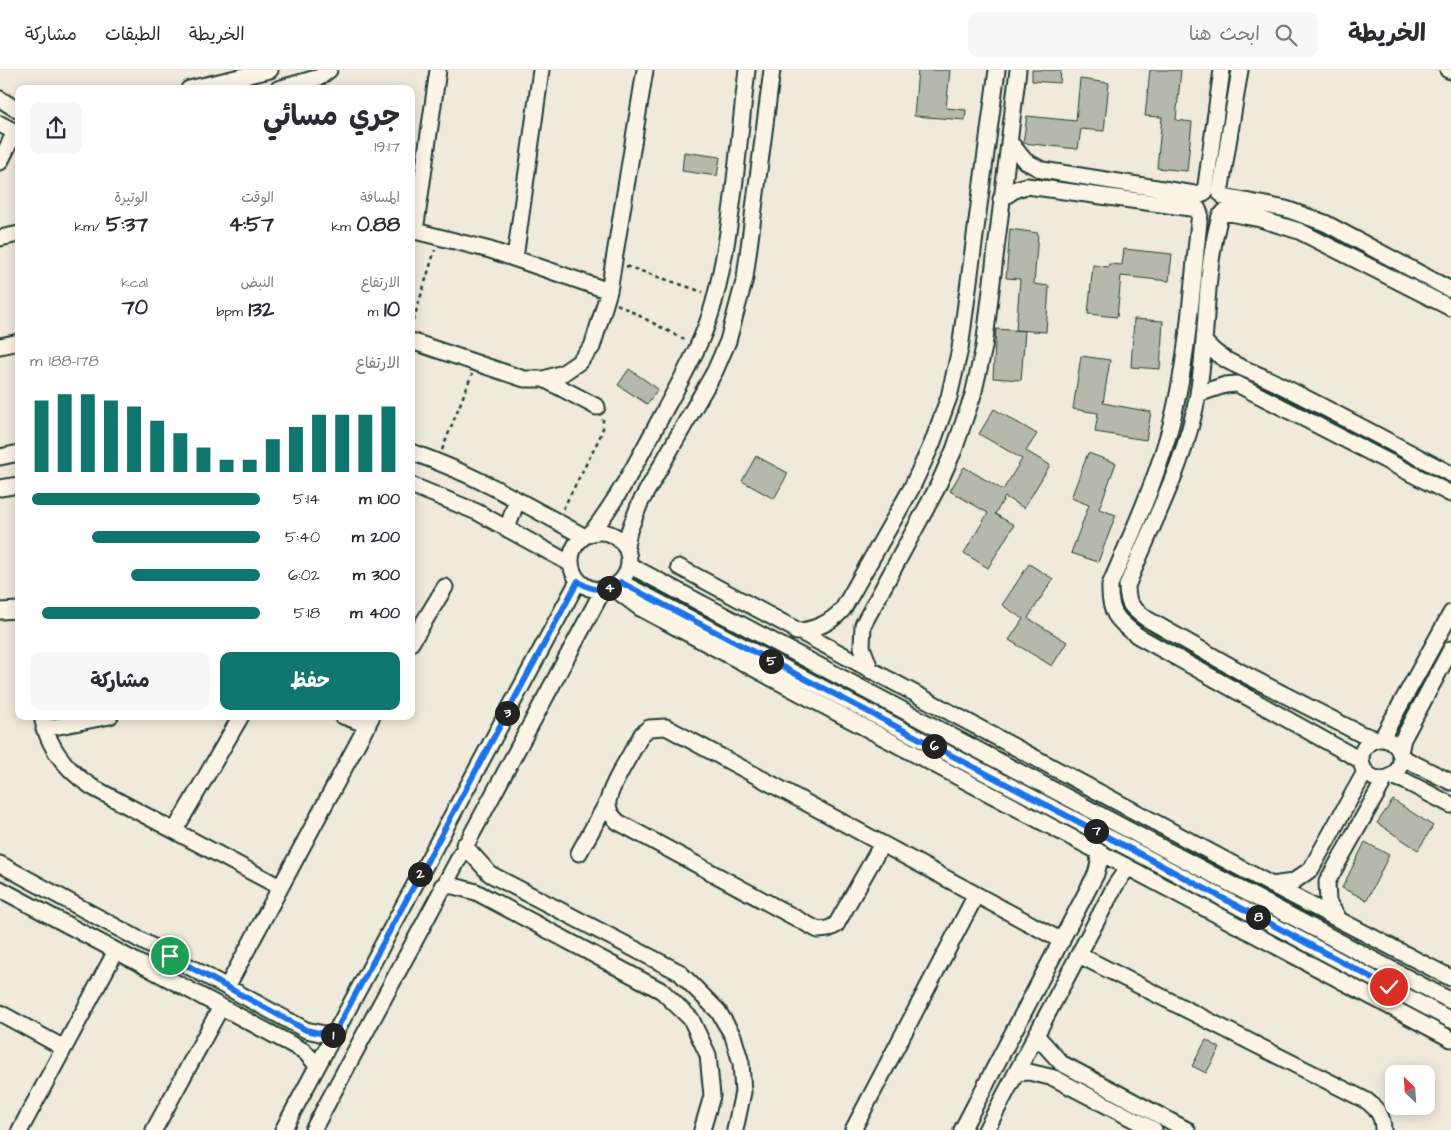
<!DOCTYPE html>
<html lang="ar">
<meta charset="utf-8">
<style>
body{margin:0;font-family:"Architects Daughter","Playpen Sans Arabic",sans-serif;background:#f7f7f7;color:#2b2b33;direction:rtl;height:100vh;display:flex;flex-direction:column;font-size:19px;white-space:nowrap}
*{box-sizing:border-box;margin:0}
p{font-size:16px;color:#7c7c81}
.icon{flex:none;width:28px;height:28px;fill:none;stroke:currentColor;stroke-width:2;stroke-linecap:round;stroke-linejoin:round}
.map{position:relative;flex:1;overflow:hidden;direction:ltr}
.sheet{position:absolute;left:15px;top:15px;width:400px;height:635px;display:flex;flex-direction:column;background:#fff;border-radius:10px;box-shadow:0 2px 12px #0003;direction:rtl}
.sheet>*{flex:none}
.needle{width:32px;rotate:335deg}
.controls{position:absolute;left:1385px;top:995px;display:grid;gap:10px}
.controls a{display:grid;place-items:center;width:50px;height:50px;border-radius:10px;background:#fff;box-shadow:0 2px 12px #0003;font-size:25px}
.pin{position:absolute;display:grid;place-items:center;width:42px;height:42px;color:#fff;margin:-21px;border:2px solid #fff;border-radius:50%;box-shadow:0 1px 5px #0007}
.km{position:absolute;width:25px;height:25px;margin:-12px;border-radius:50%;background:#222;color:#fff;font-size:14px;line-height:25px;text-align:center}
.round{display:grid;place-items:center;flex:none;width:52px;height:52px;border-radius:10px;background:#f7f7f7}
.head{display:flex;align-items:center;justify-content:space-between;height:85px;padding:0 15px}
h1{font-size:28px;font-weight:700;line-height:38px}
.figures{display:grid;grid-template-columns:repeat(3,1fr);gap:8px;height:85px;padding:5px 15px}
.figures div{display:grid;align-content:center}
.figures b{font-size:21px;font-weight:700}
.figures small{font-size:14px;font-weight:400}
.figures p{font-size:14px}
.chart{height:140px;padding:10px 15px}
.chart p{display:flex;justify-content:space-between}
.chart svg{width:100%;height:90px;margin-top:5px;stroke:#0f766e;stroke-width:6}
.button{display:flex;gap:10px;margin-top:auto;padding:10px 15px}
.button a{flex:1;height:58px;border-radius:10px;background:#0f766e;color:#fff;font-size:20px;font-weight:700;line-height:58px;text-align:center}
.button a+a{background:#f7f7f7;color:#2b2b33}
ul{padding:0 15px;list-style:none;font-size:16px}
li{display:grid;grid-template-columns:80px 60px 1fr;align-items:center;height:38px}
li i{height:12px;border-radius:6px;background:#0f766e}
header{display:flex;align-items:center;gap:30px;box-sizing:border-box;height:70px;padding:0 25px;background:#fff;border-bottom:1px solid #e1e1e2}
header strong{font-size:24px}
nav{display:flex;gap:28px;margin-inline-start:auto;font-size:18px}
.search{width:350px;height:45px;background:#f7f7f7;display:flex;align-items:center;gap:12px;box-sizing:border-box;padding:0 18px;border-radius:10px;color:#7c7c81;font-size:19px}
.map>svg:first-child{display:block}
.building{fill:#b5b9ad;stroke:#1f3d34}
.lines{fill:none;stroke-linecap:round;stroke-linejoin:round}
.minor-casing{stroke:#1f3d34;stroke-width:19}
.path{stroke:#1f3d34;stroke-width:2.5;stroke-dasharray:4 4;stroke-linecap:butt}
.minor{stroke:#fcf5e5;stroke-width:15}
.route-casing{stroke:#fff;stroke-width:10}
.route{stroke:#1a73e8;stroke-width:6}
</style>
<header>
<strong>الخريطة</strong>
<div class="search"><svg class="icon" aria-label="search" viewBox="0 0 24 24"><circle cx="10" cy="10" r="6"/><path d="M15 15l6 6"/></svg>ابحث هنا</div>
<nav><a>الخريطة</a><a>الطبقات</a><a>مشاركة</a></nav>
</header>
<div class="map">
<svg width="1451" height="1060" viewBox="0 0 1451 1060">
<rect width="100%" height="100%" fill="#efeada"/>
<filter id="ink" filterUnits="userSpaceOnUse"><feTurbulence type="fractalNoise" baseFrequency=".02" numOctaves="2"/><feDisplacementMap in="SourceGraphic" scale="10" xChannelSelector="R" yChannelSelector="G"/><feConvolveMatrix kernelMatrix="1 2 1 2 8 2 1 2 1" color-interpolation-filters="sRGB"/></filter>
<g filter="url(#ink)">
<path class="building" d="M918 0H950L946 38 966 40 965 50 914 46Z
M1032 0H1061L1060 13 1032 11Z
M1150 0H1181L1176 50 1192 52 1187 101 1157 98 1162 47 1145 46Z
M1080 9 1109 13 1104 61 1081 59 1078 79 1023 73 1027 46 1076 51Z
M684 82 720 87 717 106 682 101Z
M1010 159 1038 163 1034 214 1049 216 1046 262 1016 260 1020 209 1006 208Z
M1124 179 1172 184 1169 211 1121 206 1117 247 1088 244 1093 195 1108 197 1109 194 1122 195Z
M1134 249 1163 251 1160 299 1131 297Z
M996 259 1025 261 1021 310 993 308Z
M1081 286 1110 290 1103 333 1151 342 1146 370 1095 362 1098 343 1073 339Z
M629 299 658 319 647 334 618 315Z
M994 339 1037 364 1026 381 1050 395 1024 438 1005 427 995 444 1014 455 988 498 964 483 988 443 950 421 964 397 1003 420 1022 389 979 364Z
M1088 383 1116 393 1099 439 1116 445 1098 492 1071 483 1089 435 1071 428Z
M756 386 788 403 774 429 742 411Z
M1029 494 1053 509 1028 548 1067 572 1052 596 1009 570 1023 549 1002 535Z
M1393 730 1433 756 1418 780 1377 753Z
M1365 772 1389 785 1367 830 1342 818Z
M1206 970 1220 978 1206 1003 1192 996Z"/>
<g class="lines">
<g class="minor-casing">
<path id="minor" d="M1448 0 1451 1
M189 19 270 0
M278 19 320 7 329 0
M0 29 19 41
M0 54 19 64
M1009 71 1025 91 1042 100 1201 125
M0 92 15 62
M1205 122 1222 0
M1220 123 1240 0
M1224 127 1286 139 1325 153 1451 220
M1001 129 1016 119 1027 116 1198 139
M1224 142 1260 149 1299 161 1451 238
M1200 143C1192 211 1189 284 1172 351 1158 407 1133 461 1110 515 1109 542 1116 550 1138 566L1360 690
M1220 146C1204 203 1208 265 1198 324 1186 392 1152 453 1127 516 1127 535 1132 538 1147 549L1248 606 1361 664 1377 669
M411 160 490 180 609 221
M415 161 438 0
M0 168 19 164
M515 188 541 0
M411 271 524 309H544L563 303 579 292 592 277 609 221 645 0
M1204 271C1223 295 1252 300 1278 314 1336 343 1393 374 1451 404
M0 276 19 272
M544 309 597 337
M1198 324 1225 315 1237 314 1451 424
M411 382C472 403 527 435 583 466
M0 387 19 383
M411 415 477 442 571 494
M0 418 19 415
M507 459 517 430
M571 491a29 29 0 1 1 58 0a29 29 0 1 1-58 0Z
M592 462C619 427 639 388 660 349 680 311 703 274 714 232 733 159 738 75 747 0
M626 476 629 461 640 433 715 301 728 271 745 208 772 0
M629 495 1451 931
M679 497 1272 815 1451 908
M620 512 1140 784 1451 950
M612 517 640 538 1451 969
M0 541 19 540
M796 562C815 559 830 554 843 539L911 419 932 374 949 327 960 279 997 0
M411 573 445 517
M871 601 862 577 863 555 936 420 954 380 973 325 984 277 1018 0
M42 646C48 678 66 700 92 717L280 817
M343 646 368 655
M44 659 110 646
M1382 668 1451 543
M1361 689a20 20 0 1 1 40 0a20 20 0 1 1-40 0Z
M1400 682 1403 669 1451 579
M1401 687 1451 712
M1391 706 1405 711 1451 735
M175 760 241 646
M882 774 836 855 828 859 818 860 618 752C613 747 609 743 608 735 606 721 635 678 642 664L649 658 666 657 1062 871
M464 775 490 804 679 902 718 941 733 966 741 993 743 1022 735 1060
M579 783 607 733
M0 794 306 960 333 966
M1272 815 1293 812 1311 799 1365 702
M442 816H454L476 822 662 921 691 949 708 985 712 1026 702 1060
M0 819 304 981 317 995
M1339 849 1328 832 1327 812 1385 709
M1079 885 1367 1031C1378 1040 1383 1046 1383 1060
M227 917 372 646
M0 943 64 978
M1036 965 1061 993 1187 1060
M1016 1003 1029 1002 1054 1008 1154 1060
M20 1060 116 881
M154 1060 221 937
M283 1060 578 511
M313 1060 603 520
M853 1060 976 825
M962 1060 1096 804 1099 793 1098 781
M986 1060 1115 816 1128 797"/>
</g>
<path class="path" d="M626 196 703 222
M617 234 687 271
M411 258 435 180
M442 380 472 304
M563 439 599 369 603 358V349"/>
<use href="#minor" class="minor"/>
</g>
</g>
<g class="lines" filter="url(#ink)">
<g class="route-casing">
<path id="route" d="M170 886 306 960 333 966 578 511C592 522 605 522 620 512L1140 784 1389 917"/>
</g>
<use href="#route" class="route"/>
</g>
</svg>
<div class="controls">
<a><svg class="needle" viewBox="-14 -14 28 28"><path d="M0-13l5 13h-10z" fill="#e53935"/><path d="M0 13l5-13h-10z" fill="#7c7c81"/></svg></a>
</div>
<div class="pin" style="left:170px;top:886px;background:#1e9e55"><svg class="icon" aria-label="arrive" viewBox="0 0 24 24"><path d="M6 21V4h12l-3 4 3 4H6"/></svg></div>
<div class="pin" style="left:1389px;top:917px;background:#d93025"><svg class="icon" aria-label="check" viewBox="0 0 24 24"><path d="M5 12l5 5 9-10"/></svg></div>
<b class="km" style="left:333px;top:965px">1</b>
<b class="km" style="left:420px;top:804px">2</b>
<b class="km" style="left:507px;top:643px">3</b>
<b class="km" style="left:609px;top:518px">4</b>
<b class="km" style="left:771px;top:591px">5</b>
<b class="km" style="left:934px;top:676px">6</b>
<b class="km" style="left:1096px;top:761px">7</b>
<b class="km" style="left:1258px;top:847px">8</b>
<section class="sheet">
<div class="head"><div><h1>جري مسائي</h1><p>19:17</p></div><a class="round"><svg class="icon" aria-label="share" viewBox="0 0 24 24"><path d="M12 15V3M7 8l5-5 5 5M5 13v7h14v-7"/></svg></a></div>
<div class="figures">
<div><p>المسافة</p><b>0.88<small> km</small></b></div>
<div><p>الوقت</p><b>4:57</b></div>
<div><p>الوتيرة</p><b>5:37<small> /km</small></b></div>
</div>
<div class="figures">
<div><p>الارتفاع</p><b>10<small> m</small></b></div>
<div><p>النبض</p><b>132<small> bpm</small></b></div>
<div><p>kcal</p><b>70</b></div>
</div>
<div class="chart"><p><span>الارتفاع</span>178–188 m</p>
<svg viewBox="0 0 160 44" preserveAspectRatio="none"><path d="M5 44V9M15 44V6M25 44V6M35 44V9M45 44V12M55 44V19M65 44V25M75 44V32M85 44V38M95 44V38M105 44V28M115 44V22M125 44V16M135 44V16M145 44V16M155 44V12"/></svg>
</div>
<ul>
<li><b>100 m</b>5:14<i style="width:99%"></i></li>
<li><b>200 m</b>5:40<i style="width:73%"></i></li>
<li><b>300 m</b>6:02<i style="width:56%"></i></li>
<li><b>400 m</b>5:18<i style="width:95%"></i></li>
</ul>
<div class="button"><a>حفظ</a><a>مشاركة</a></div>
</section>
</div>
